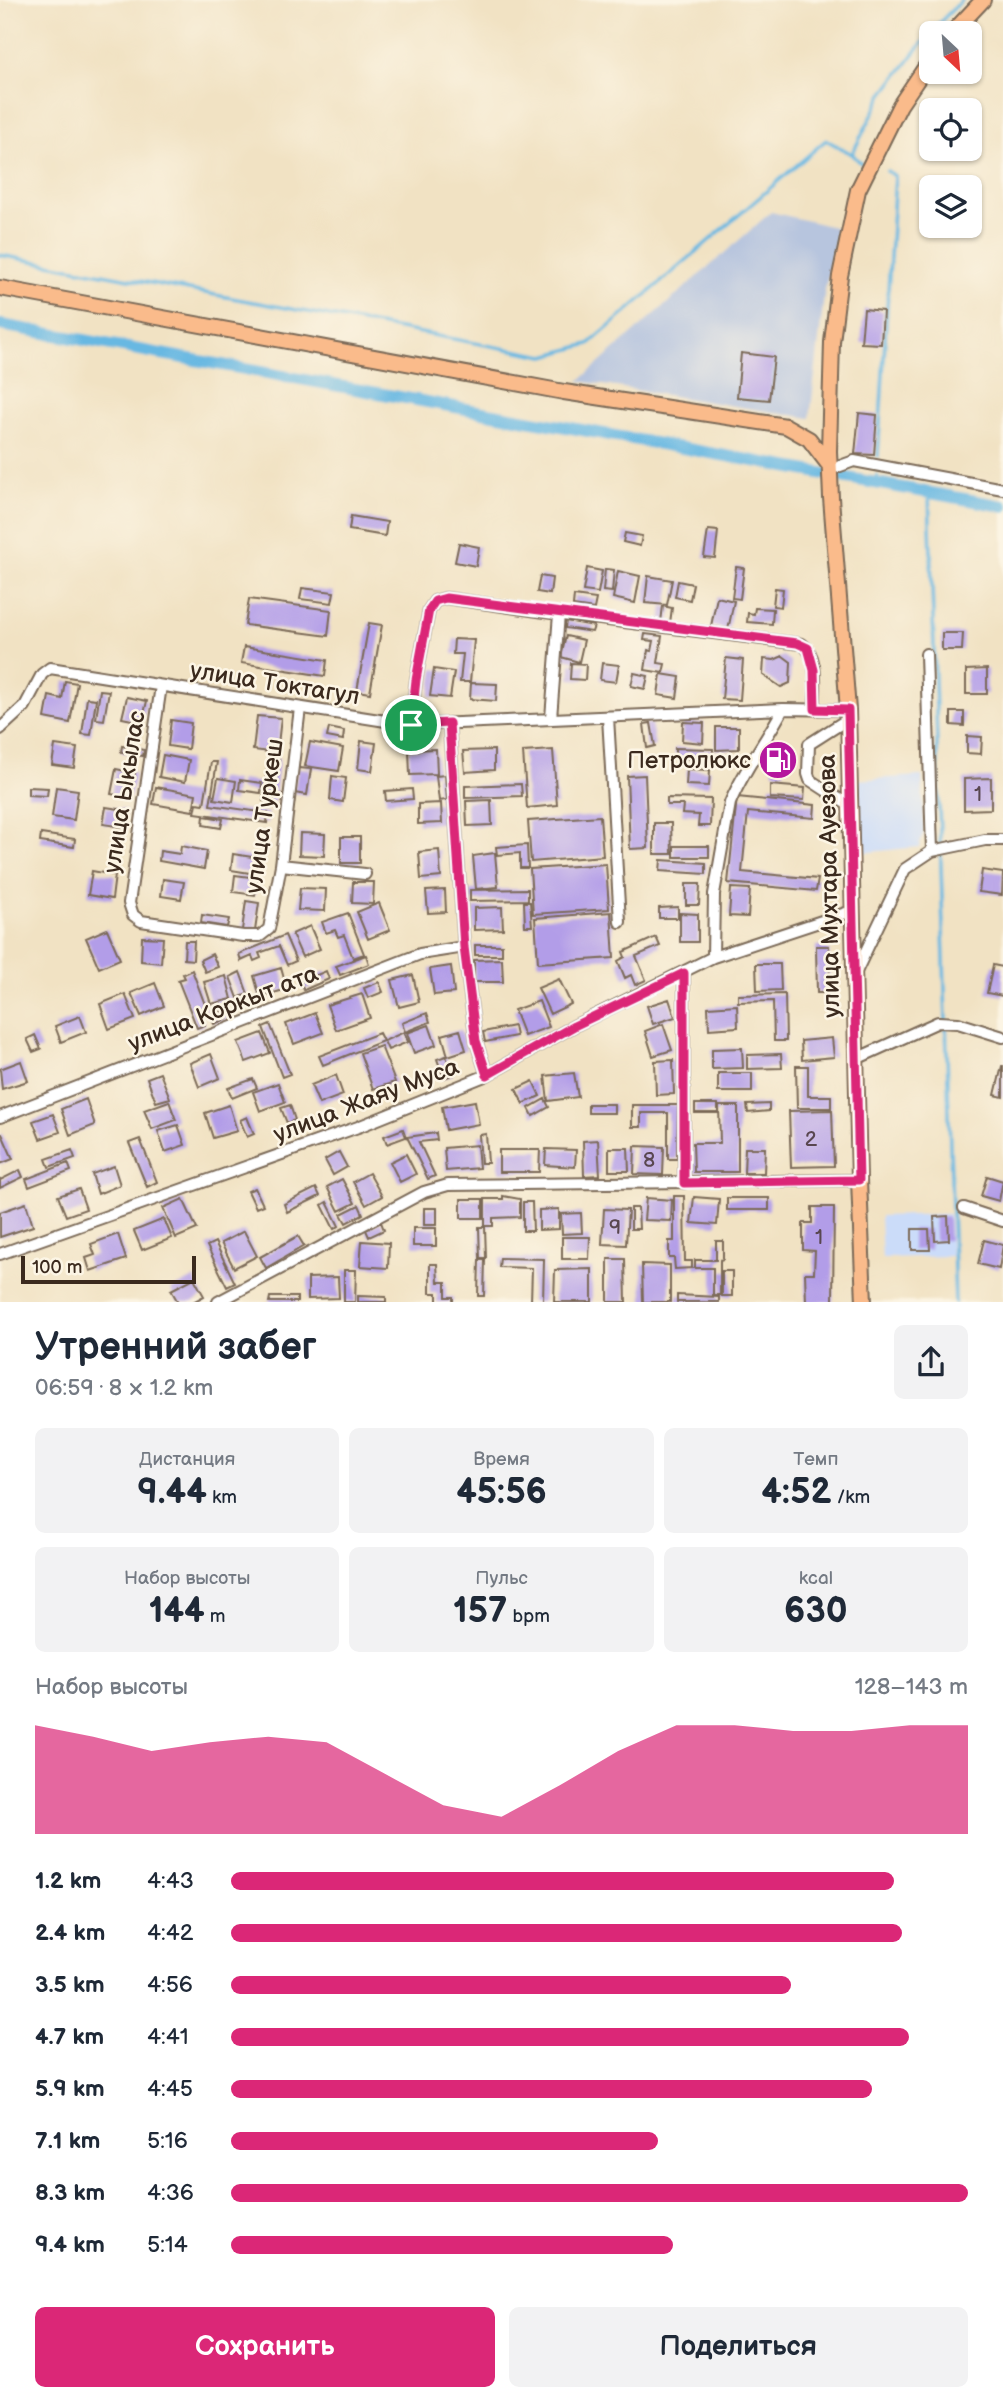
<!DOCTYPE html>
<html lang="ru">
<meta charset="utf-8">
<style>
body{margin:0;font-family:"Balsamiq Sans",sans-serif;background:#f2f2f3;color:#1f2937;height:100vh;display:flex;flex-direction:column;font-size:26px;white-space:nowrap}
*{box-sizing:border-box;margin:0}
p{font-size:23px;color:#747a83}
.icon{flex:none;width:38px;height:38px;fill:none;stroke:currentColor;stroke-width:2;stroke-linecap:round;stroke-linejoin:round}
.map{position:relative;height:1302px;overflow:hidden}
.details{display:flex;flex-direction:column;background:#fff;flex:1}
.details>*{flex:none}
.needle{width:46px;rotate:154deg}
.fabs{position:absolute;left:919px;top:21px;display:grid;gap:14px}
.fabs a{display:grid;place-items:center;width:63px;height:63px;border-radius:10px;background:#fff;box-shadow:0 2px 5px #0004;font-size:35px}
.scale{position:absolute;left:21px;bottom:18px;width:175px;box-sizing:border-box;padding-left:7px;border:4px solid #3b2a1e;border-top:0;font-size:19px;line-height:24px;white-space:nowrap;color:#3b2a1e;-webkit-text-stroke:5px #fcf5e5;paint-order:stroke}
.pin{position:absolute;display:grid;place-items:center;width:60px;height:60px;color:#fff;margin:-30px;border:4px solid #fff;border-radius:50%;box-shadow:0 2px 7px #0007}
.round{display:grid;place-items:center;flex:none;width:74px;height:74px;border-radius:10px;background:#f2f2f3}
.overview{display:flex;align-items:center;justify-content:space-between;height:119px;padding:0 35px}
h1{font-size:38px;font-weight:700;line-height:52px}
.metrics{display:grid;grid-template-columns:repeat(3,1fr);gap:10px;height:119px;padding:7px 35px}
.metrics div{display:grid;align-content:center;border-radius:10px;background:#f2f2f3;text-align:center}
.metrics b{font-size:35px;font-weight:700}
.metrics small{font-size:19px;font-weight:400}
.metrics p{font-size:19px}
.chart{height:196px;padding:14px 35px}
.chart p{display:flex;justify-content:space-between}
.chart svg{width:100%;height:126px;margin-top:7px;fill:#db2777;opacity:.7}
.action{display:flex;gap:14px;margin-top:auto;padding:14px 35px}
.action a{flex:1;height:80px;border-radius:10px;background:#db2777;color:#fff;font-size:28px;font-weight:700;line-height:80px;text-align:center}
.action a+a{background:#f2f2f3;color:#1f2937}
ul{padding:0 35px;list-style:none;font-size:23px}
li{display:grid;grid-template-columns:112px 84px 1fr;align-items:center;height:52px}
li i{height:18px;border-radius:9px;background:#db2777}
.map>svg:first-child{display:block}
.built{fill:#cbdcf9}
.industrial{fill:#b7c5de}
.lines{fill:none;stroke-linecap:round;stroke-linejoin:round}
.stream{stroke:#67b8e2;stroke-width:3.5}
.canal{stroke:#67b8e2;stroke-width:12}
.building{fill:#b29de8}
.minor-casing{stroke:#7b6a58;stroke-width:14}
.major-casing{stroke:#7b6a58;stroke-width:18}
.minor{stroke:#fff;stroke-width:10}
.major{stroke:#fabb8b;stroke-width:14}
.route-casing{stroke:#fff;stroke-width:14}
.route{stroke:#db2777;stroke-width:9}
.labels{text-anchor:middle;stroke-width:5;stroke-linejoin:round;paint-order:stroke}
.number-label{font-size:21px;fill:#594750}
.street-label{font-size:24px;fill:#3b2a1e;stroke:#fcf5e5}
.poi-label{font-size:24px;fill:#3b2a1e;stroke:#fcf5e5;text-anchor:end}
</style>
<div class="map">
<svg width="1003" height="1302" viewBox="0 0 1003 1302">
<rect width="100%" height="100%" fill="#fcf5e5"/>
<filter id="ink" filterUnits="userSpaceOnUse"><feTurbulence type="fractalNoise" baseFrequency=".0143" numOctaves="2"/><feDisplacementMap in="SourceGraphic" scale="14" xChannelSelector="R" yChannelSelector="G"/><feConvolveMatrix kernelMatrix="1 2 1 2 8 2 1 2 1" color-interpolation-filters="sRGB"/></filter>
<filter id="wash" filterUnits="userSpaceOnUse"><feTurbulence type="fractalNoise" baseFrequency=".00686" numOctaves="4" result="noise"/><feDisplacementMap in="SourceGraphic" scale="28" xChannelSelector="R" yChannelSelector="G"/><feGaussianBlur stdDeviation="1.57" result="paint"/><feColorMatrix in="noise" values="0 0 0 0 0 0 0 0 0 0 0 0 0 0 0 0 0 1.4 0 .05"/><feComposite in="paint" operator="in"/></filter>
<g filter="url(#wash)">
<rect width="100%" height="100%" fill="#f1e2c3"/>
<path class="built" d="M922 776 924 831 919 847 860 853 857 780Z
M949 1214 951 1256 882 1258 880 1216Z"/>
<path class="industrial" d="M771 212 842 229 825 287 810 418 579 381Z"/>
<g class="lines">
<path class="stream" d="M852 154 883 94 934 28 962 0
M0 255 545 356 589 344 826 140 852 154 861 163
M878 456 895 176 887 171
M876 484 877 475
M929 493 955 1302"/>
<path class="canal" d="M1 325 1003 506"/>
</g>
<g id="blocks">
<path class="building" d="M864 309 883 311 881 344 861 343Z
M741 353 774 357 769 400 737 397Z
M859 413 877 415 874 455 855 454Z
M351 516 387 522 385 536 349 530Z
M708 530 718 531 715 558 704 557Z
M625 533 642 536 640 546 623 542Z
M459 543 479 547 476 566 455 562Z
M736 567 744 568 740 599 732 598Z
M587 568 602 571 598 593 583 591Z
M605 569 614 570 612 592 603 591Z
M618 571 640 576 635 603 613 598Z
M540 576 552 578 550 594 537 592Z
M648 576 672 580 667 605 645 603Z
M678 581 693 584 690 600 675 597Z
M302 588 334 592 332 603 300 599Z
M775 588 783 589 781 607 773 606Z
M574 596 596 599 594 609 573 606Z
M717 597 734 601 728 630 711 626Z
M249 599 331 610 328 636 245 625Z
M663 606 672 608 670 623 661 622Z
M755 608 773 609 772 624 747 622 748 613 754 614Z
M566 621 594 626 592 632 565 628Z
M369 623 382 625 370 693 357 691Z
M942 633H963L962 650H942Z
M645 634 662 636 658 663 665 664 663 673 645 670 648 650 652 651 654 641 644 640Z
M566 636 584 640 579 662 561 657Z
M454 639 474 640 470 682H460L463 654H453Z
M244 647 327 660 325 676 241 663Z
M783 656 791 662 790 683 781 687 763 675 764 659 774 660Z
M726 658 743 660 740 700 722 699Z
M571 663 586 664 585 680 570 679Z
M602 663 619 665 616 682 600 680Z
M434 669 454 672 450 698 430 696Z
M987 669V694H966V670Z
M634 673 648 676 645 689 631 686Z
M661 674 680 677 677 698 658 695Z
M65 681 77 683 70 723 45 718 49 696 62 699Z
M471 683 497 684 496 701 470 699Z
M100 690 109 691 104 720 96 719Z
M127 697 147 701 142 722 122 718Z
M87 698 96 699 91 735 82 734Z
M951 712H964V726L951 725Z
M257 716 281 718 277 753 253 750Z
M171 720 191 723 188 749 168 746Z
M683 722 704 723 703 743 682 741Z
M651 723 655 746 647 748 644 724Z
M716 727H739V749L716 750Z
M329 728 344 731 343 740 327 737Z
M967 736 982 737 981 754 967 753Z
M361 741 376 743 372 771 358 769Z
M310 742 343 748 339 771 305 766Z
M55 745 77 748 74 768 52 765Z
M122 746 144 750 143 756 121 752Z
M675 748 713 749V759L675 758Z
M773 748H784V772H773Z
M436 749 437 774 410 775 409 750Z
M494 750V770L465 772 463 751Z
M553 750 557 805 527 808 523 752Z
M163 755 189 760 185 782 159 777Z
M268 758 279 759 274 803 263 801Z
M211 762H217L210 805 268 813 267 823 195 813 197 803 204 804Z
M298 768 311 769 307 795 294 793Z
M116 769 135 773 130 798 111 794Z
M687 769 710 770 709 786 686 785Z
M445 775 447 800 439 801 436 776Z
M645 775 648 848 630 849 627 776Z
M332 776 346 778 343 802 330 800Z
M218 778 236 781 233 802 214 799Z
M991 778V809L964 810V779Z
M240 780 262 783 261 793 239 790Z
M521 784 522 796 465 798V786Z
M770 785 805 788 804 800 770 798Z
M28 787 48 788 47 796 28 795Z
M56 787 78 790 74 820 52 817Z
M156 787 196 794 193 811 153 804Z
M412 789 413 799 386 801 385 791Z
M737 797 815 805 814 818 748 812 742 872 818 879 816 891 728 883Z
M667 798 711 799 710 826H698L699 815 682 814 683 805H667Z
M491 800 492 825 467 826 466 801Z
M441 803 442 823 418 824V804Z
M106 807 126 810 124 827 103 824Z
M204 816 223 819 221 828 203 825Z
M600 816 603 856 531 862 528 821Z
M654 823H671L672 854H654Z
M300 833 325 834 324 856 299 855Z
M41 834 75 839 74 847 40 842Z
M341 837H360V863H341Z
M527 845 528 868H520V853L497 855 496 847Z
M181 846 207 851 204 869 159 861 160 851 180 854Z
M674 846H709V857H674Z
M439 850 441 877 421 879 419 852Z
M495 853 498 887 476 889 473 856Z
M233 854 259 858 256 874 231 870Z
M661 860 706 863V874L660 871Z
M606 864 609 909 533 914 530 869Z
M982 870 1003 873 1002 895 979 892Z
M92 871 115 875 112 899 88 895Z
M235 875 258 878 255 895 233 892Z
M163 879 184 882 181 899 161 896Z
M353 882H374L373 904 352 903Z
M686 884H700L699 905H686Z
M300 888 326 889 325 911 298 910Z
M731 888 750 889 748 917 729 916Z
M528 889V900L470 901V890Z
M445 890 446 912 428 913 426 891Z
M246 901 259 903 255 931 242 930Z
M524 902H530L532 926H525Z
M379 903 390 930 368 939 357 912Z
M502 907 503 929 474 930V908Z
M678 907V918H659V908Z
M611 912 614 958 538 963 535 918Z
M348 913 364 954 353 958 344 935 338 937 335 930 326 933 322 922Z
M680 913 698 914V942H680Z
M202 915 229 919 227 927 201 923Z
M310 926 320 949 302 957 292 934Z
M107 929 120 959 99 968 86 938Z
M285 935 296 961 287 965 279 946 259 953 261 958 254 961 252 956 241 961 239 954Z
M142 937 163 938 161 963 141 961Z
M656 937 660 946 636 956 646 980 635 985 631 975 625 978 618 961 625 957 623 952Z
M185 941H194L193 960 184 959Z
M475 945H502V955H475Z
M816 946H829L830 993H817Z
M212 954 218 967 205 972 200 960Z
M366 955 369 964 340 975 336 966Z
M502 959 503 982H474V960Z
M756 964H780L781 990 757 991Z
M993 965 1003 967V996L987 993Z
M451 966 454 993 434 995 430 969Z
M281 968 287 989 260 997 254 976Z
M192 970 207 1010 200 1013 205 1025 197 1028 178 980 185 978 183 974Z
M326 971 329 979 304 990 300 982Z
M240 972 248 994 238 998 230 977Z
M413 975 419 1002 399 1007 392 980Z
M226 976 232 999 211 1004 204 982Z
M559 979 571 1004 550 1014 538 988Z
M379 982 383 992 368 998 364 988Z
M155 983 164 1006 141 1016 131 993Z
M125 994 135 1019 109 1029 100 1004Z
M362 994 370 1018 336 1030 327 1005Z
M785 994 786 1041H774L773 1001 738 1002V995Z
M669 999 675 1017 653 1024 647 1006Z
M539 1001 549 1027 524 1036 514 1010Z
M737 1005 738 1027 709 1029 708 1007Z
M223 1010 227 1019 214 1024 210 1015Z
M315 1013 323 1033 294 1044 286 1024Z
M427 1013 430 1022 405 1032 402 1023Z
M80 1016 86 1032 61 1042 55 1026Z
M270 1024 290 1074 282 1077 263 1027Z
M663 1024 672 1050 653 1056 645 1031Z
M429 1025 436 1045 414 1053 407 1033Z
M514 1026 516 1036 485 1042 483 1032Z
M460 1030 466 1050 448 1056 442 1035Z
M404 1032 408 1042 388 1050 384 1041Z
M262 1033 270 1053 246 1062 238 1042Z
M379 1033 383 1041 323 1065 319 1056Z
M35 1035 41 1049 33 1052 27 1039Z
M832 1038 834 1057 802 1060 801 1041Z
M381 1046 395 1082 373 1089 360 1053Z
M742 1048 743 1068 712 1069V1049Z
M211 1054 220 1078 199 1087 190 1063Z
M781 1054 782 1068 747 1069V1055Z
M446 1056 453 1075 444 1078 437 1059Z
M673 1060 674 1094 656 1095 655 1061Z
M21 1061 28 1081 2 1089 0 1069Z
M796 1066H808V1096H831V1108H797Z
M1002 1066H1003V1097L995 1095Z
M160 1073 170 1098 156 1102 147 1078Z
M574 1073 578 1097 548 1101 545 1076Z
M718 1073H752V1092H718Z
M336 1075 343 1095 319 1104 311 1085Z
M253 1079 257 1088 232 1098 228 1088Z
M533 1081 540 1096 523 1104 516 1089Z
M278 1083 285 1102 260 1111 253 1092Z
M86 1099 95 1125 70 1135 61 1109Z
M545 1099 549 1107 533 1116 529 1108Z
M169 1101 176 1120 152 1129 144 1110Z
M475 1101 479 1124 446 1130 442 1107Z
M588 1104H614V1113H588Z
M695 1104H718V1113H695Z
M769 1104V1111L748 1113 747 1105Z
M229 1105 237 1131 213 1138 205 1113Z
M290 1105 295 1120 287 1123 281 1108Z
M632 1105H678L677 1159H668V1113H641V1127H632Z
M719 1106H738V1172H694L693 1143H720Z
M832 1110 834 1166 791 1167 789 1111Z
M53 1114 60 1132 40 1139 33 1121Z
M247 1117 254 1134 247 1137 240 1120Z
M178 1125 185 1145 165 1152 158 1131Z
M403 1129 406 1137 387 1144 384 1136Z
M436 1133 437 1140 419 1142 435 1176 428 1179 407 1137Z
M2 1134 13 1159 0 1164V1135Z
M486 1134 488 1163H481L479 1135Z
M140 1139 157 1182 147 1187 129 1143Z
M598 1140 600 1175 584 1176 583 1141Z
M477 1145 479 1168 446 1171 444 1148Z
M635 1146 664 1147 663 1175 634 1174Z
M609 1148H628L629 1171H609Z
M745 1148H765L764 1173H744Z
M546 1149 576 1150 575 1167 545 1165Z
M72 1150 75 1158 49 1167 46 1159Z
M499 1150H540L539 1172H499Z
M339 1152 347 1167 333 1175 325 1160Z
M406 1154 416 1174 400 1182 390 1162Z
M68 1163 71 1171 29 1187 26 1179Z
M114 1166 120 1185 98 1194 92 1174Z
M20 1170 23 1177 0 1188V1180Z
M369 1173 382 1196 366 1205 353 1182Z
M987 1176 1003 1181 999 1201 981 1196Z
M342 1179 355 1203 339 1211 327 1187Z
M255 1188 263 1205 256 1208 248 1191Z
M316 1188 320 1196 287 1212 284 1204Z
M79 1189 86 1209 66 1216 58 1196Z
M503 1196 520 1199V1217L493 1218V1226H485V1199H503Z
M674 1196H684L685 1261H692V1268L675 1269 674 1258H669V1241H674Z
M694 1197 719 1199 717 1225 691 1223Z
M646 1198 672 1200 671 1221 644 1220Z
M727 1198H769V1210H727Z
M183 1199 197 1229 176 1238 163 1208Z
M461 1199H483V1218H461Z
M327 1202 339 1226 334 1229 322 1205Z
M523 1202H532L533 1231H523Z
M26 1203 33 1226 0 1237V1212Z
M359 1205 363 1214 346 1223 341 1214Z
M812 1207H834L833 1302H806L805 1273H814L815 1251 803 1250V1223H812Z
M424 1208H437V1225H424Z
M631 1208H638L639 1229H631Z
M559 1209V1229L539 1230V1210Z
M604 1209 628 1210 626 1245 602 1244Z
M581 1213 582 1233 562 1234 561 1214Z
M948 1216 949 1240 935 1241 934 1217Z
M164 1219 172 1238 142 1250 134 1231Z
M381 1222 384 1230 369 1237 366 1230Z
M479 1227H485L486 1258H480Z
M413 1228H436V1246H413Z
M912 1229H929L930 1250H912Z
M244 1231 257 1256 234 1268 221 1243Z
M118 1234 126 1259 90 1271 86 1258 95 1255 91 1244Z
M298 1236 304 1246 266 1268 260 1257Z
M562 1237H590L589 1259H562Z
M984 1240 1003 1245 999 1269 978 1264Z
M362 1241 389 1243 388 1268 360 1266Z
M716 1241H723V1259L720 1260V1295H713V1268H695V1260H716Z
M215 1242 235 1283 227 1287 207 1246Z
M500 1258 544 1259 543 1302H531L532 1268 499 1267Z
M608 1259H625L626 1302H608Z
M479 1260H485L484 1296H478Z
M430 1264H437L438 1282H446V1297H453V1302H437V1293H430Z
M642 1264 670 1265V1302H643Z
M592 1269V1302H554L555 1270Z
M344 1270H356L355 1302H344Z
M722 1271H732V1296H722Z
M338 1277 339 1298 308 1299V1278Z
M194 1278 204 1296 193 1302H178L171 1290Z
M677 1295 719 1297V1302H677Z
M358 1296 386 1297V1302H358Z
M270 1297H297V1302H269Z"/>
</g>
</g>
<g filter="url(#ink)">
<use href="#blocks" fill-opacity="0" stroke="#7b6a58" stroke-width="2"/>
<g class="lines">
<g class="minor-casing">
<path id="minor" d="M832 469 854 461 1003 489
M926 654 932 851
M161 686 129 903 133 915 141 921 243 936H260L269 929 281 865 300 708
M608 717 620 922
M551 718 559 614 802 644C820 656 814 690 815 709
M848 719 809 744 808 774 810 780 850 806
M449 723 464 947 476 1041 487 1075
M411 725 416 680 429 610 435 601 446 598 559 614
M0 729 25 706 42 674 50 668 411 725 783 709 848 710
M281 865 365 874
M713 957 714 894 730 803C743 771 766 741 783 709
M684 973V1183
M855 974 905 869 932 851 985 840H1003
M856 1059 938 1022 958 1023 1003 1037
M0 1117 420 954 464 947
M964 1208 1003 1221
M0 1254 358 1127 487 1075 574 1026 713 957 852 911
M218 1302 424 1192 448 1185 859 1180"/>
</g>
<g class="major-casing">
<path id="major" d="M952 33 983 0
M0 288 564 392 786 426 809 439 829 465
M864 1302 859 1180 848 710 831 498 829 451 832 342 840 276 858 190 900 105 931 59"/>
</g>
<use href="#minor" class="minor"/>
<use href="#major" class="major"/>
</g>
</g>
<g class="lines" filter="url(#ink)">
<g class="route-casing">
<path id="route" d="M446 598 797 643 808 648 814 670 815 709 848 710 859 1180 684 1183V973L574 1026 487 1075 476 1041 464 947 449 723 411 725 416 680 429 610 435 601Z"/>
</g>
<use href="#route" class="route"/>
</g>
<defs>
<g id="fuel-disc" transform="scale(2.0125)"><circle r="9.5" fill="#b5179e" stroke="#fcf5e5"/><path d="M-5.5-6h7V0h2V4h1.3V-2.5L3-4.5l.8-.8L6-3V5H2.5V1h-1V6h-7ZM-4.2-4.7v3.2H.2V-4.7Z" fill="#fff"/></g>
</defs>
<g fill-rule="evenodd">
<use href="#fuel-disc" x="778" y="760"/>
</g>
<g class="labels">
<g class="number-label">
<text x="978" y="801">1</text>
<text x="811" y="1146">2</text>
<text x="649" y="1167">8</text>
<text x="615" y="1234">9</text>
<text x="819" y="1244">1</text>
</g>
<g class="street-label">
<text transform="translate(275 683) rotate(9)" y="8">улица Токтагул</text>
<text transform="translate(124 792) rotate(-81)" y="8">улица Ыкылас</text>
<text transform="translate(264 816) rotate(-82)" y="8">улица Туркеш</text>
<text transform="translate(829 886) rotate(-91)" y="8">улица Мухтара Ауезова</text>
<text transform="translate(223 1008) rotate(-21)" y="8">улица Коркыт ата</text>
<text transform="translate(366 1100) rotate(-21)" y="8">улица Жаяу Муса</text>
</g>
<g class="poi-label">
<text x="751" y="768">Петролюкс</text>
</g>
</g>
</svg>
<div class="fabs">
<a><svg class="needle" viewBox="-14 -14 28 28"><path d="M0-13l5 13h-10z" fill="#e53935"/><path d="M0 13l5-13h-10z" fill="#747a83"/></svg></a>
<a><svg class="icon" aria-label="locate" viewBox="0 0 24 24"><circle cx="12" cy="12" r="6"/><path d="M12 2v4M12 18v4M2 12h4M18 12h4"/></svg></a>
<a><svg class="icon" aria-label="layers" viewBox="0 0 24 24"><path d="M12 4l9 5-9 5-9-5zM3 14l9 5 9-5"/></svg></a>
</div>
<div class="scale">100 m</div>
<div class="pin" style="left:411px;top:725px;background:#1e9e55"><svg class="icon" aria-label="arrive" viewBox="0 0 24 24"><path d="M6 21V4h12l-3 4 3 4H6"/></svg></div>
</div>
<section class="details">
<div class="overview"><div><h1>Утренний забег</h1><p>06:59 · 8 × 1.2 km</p></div><a class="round"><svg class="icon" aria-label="share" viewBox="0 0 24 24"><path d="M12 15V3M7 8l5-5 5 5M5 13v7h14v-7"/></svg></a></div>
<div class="metrics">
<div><p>Дистанция</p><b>9.44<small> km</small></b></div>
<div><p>Время</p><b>45:56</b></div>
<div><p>Темп</p><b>4:52<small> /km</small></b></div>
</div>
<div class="metrics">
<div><p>Набор высоты</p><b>144<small> m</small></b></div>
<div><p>Пульс</p><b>157<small> bpm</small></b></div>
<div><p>kcal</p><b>630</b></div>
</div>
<div class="chart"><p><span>Набор высоты</span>128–143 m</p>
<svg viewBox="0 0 160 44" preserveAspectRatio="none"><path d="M0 44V6L10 10L20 15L30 12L40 10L50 12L60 23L70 34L80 38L90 27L100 15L110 6L120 6L130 8L140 8L150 6L160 6V44z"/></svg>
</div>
<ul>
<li><b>1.2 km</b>4:43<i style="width:90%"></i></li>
<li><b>2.4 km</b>4:42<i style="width:91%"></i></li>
<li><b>3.5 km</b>4:56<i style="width:76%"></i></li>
<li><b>4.7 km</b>4:41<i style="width:92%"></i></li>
<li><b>5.9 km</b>4:45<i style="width:87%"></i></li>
<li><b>7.1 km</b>5:16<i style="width:58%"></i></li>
<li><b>8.3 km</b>4:36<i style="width:100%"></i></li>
<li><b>9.4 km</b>5:14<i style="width:60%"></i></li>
</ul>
<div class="action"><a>Сохранить</a><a>Поделиться</a></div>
</section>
